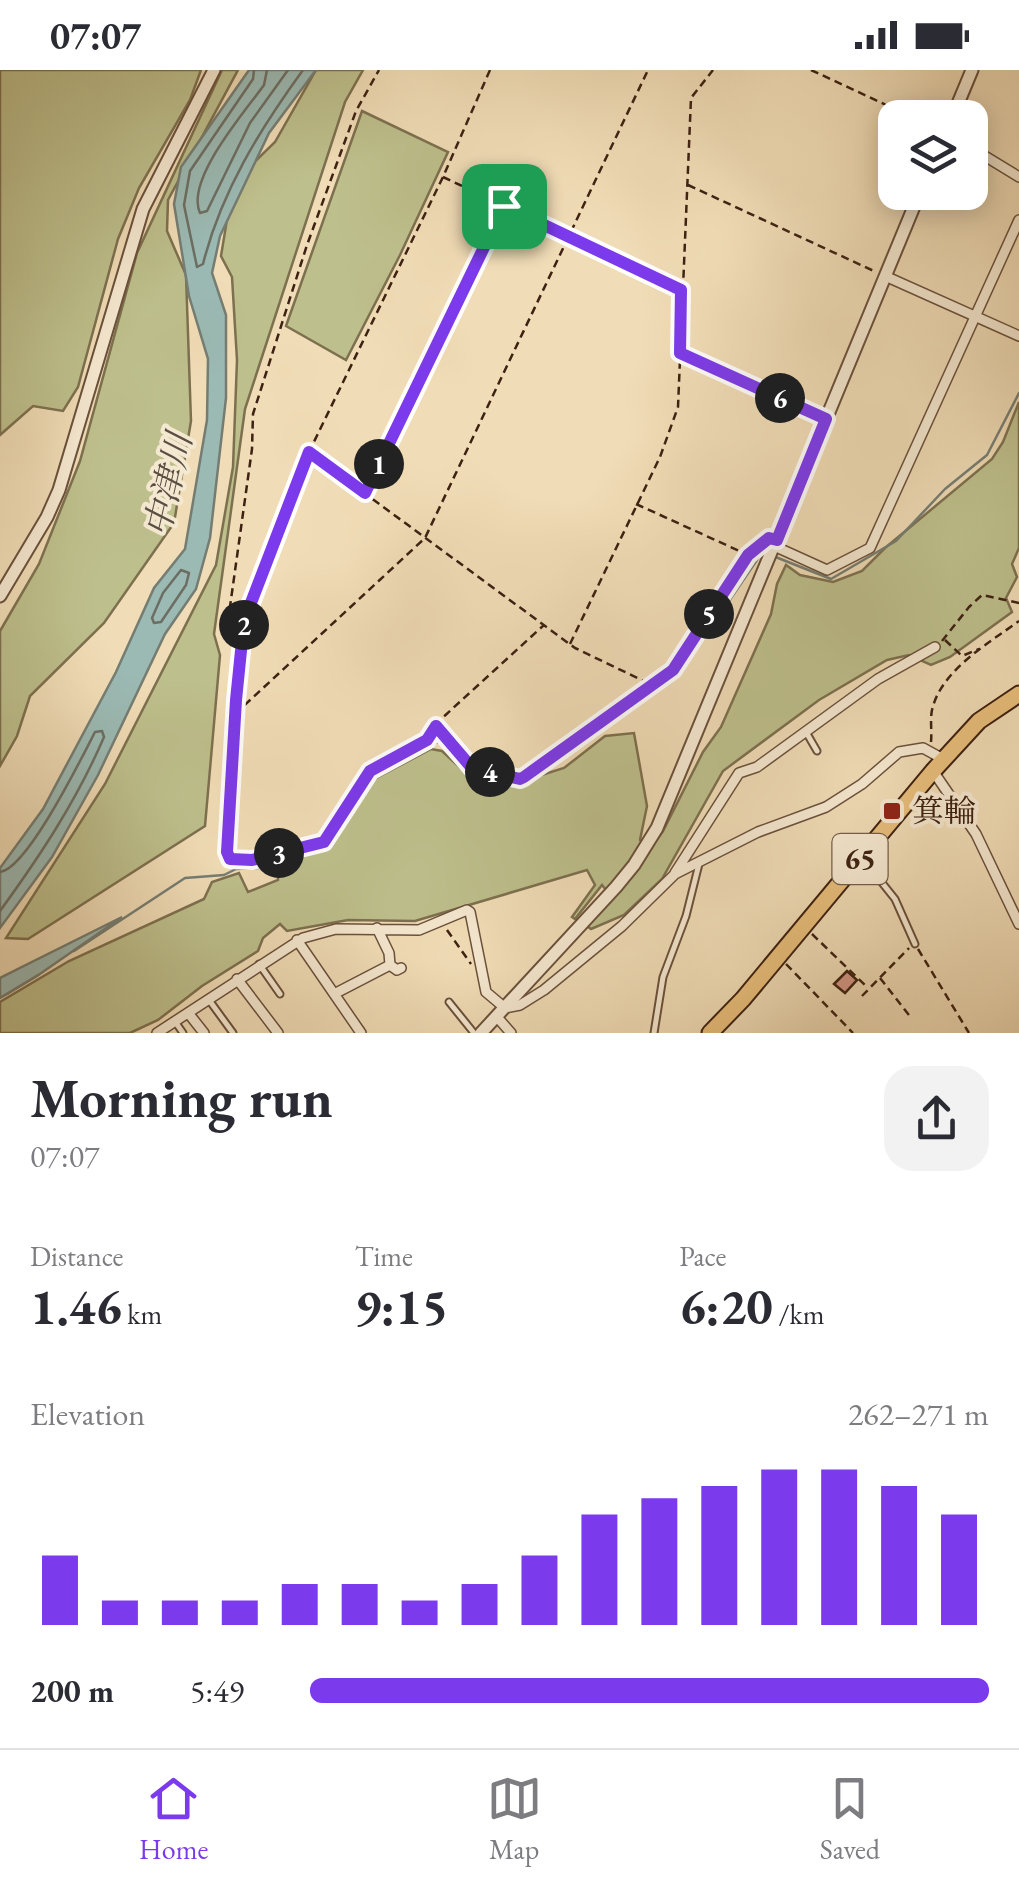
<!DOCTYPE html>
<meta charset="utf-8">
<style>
body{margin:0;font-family:"EB Garamond","Noto Serif JP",serif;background:#f2f2f3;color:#2b2b33;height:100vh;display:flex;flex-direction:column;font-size:38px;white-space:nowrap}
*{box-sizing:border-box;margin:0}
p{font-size:32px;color:#7c7c81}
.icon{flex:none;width:55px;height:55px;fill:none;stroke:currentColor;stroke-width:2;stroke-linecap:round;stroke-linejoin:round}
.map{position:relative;height:963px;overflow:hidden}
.drawer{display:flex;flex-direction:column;background:#fff;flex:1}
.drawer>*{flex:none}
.controls{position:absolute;left:878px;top:30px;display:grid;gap:20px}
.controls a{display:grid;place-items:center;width:110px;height:110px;border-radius:20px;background:#fff;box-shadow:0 5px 25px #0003;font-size:50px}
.pin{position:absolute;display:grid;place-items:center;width:85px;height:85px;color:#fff;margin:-42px;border-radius:20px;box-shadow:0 5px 15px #0006}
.km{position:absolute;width:50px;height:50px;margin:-25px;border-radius:50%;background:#222;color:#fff;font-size:28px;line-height:50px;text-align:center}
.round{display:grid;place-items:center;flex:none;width:105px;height:105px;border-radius:30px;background:#f2f2f3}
.headline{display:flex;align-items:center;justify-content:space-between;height:170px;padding:0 30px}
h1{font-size:55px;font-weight:700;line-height:75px}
.stats{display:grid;grid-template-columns:repeat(3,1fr);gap:15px;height:170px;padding:10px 30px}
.stats div{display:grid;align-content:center}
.stats b{font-size:50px;font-weight:700}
.stats small{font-size:28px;font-weight:400}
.stats p{font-size:28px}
.chart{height:280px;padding:20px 30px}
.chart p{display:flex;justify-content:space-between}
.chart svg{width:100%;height:180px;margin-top:10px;stroke:#7c3aed;stroke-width:6}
ul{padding:0 30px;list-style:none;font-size:32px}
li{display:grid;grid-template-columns:160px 120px 1fr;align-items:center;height:75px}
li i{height:25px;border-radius:12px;background:#7c3aed}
.status{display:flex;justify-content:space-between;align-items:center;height:70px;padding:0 50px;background:#fff;direction:ltr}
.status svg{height:28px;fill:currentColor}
.tabs{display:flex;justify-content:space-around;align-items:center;height:140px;border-top:2px solid #e1e1e2;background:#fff;font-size:28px;color:#7c7c81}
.tabs a{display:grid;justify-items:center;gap:5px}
.tabs .selected{color:#7c3aed}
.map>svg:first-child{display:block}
.green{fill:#bdbf8c;stroke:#7d704f;stroke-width:2.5}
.water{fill:#9bbab4;stroke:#757d73;stroke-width:2.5}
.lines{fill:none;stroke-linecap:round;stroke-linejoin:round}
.shore{stroke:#6c6e63;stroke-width:2.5}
.stream{stroke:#757d73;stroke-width:2.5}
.building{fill:#d49887;stroke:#3d2112;stroke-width:2.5}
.service-casing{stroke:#6a503b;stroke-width:9}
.minor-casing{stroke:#6a503b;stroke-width:12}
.tertiary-casing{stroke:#6a503b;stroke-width:15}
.primary-casing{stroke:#3d2112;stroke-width:19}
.path{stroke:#3d2112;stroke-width:2.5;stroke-dasharray:8 5;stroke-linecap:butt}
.service{stroke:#f5e8d0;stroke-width:5}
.minor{stroke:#f5e8d0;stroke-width:9}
.tertiary{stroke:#f5e8d0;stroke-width:11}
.primary{stroke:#e8be7b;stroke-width:15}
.route-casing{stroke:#fff;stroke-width:20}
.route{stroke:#7c3aed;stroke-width:12}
.poi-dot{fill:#8f2418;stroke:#f5e8d0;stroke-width:4}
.labels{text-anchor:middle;stroke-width:8;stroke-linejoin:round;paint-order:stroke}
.shield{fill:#f5e8d0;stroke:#745d4b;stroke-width:2.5}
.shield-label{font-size:30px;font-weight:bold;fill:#3d2112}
.poi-label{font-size:32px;fill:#3d2112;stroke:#f5e8d0;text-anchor:start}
.water-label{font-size:35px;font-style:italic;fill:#594f43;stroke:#f5e8d0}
</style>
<div class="status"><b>07:07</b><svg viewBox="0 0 49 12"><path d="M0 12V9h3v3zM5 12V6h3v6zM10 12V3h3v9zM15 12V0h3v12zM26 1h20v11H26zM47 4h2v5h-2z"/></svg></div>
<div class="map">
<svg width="1019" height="963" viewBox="0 0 1019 963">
<rect width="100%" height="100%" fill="#f0dcb6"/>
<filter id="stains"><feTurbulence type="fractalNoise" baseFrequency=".002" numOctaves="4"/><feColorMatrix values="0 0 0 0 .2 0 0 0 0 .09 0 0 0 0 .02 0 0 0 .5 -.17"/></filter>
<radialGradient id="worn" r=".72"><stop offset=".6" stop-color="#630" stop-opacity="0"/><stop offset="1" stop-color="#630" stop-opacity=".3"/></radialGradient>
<path class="green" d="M0 0H201L190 30 139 118 118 169 78 317 63 341 33 336 0 365Z
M222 0H238L168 130 167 161 186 205 191 351 174 453 104 553 30 626 17 666 0 696V561L39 494 80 391 137 183Z
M316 0H363L345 32 245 339 214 564 220 585 205 756 28 869 6 868 105 714 216 495 233 397 237 290 232 207 221 186 233 113 275 72Z
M362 41 448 82 400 185 346 290 286 256Z
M1019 332V478L1012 494 1017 507 1006 528 1012 542 950 587 931 595 909 585 887 590 819 630 723 701 662 809 624 845 591 859 587 856 611 826 602 815 575 849 572 847 595 815 587 800 415 851 348 850 287 861 280 854 263 868 258 881 202 916 158 950 130 963H0V932L69 891 204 829 212 812 239 803 248 822 278 810V788L325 775 365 714 431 679 442 681 468 705 526 710 564 698 605 666 634 663 647 736 640 770 649 780 663 761 703 682 721 657 771 544 777 514 786 495 800 505 833 512 862 501 885 478 992 389 1003 372Z"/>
<path class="water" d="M249 0H316L269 63 220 166 212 203 226 245V328L210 468 196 519 165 564 98 705 52 787 0 858V798L43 739 116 602 154 518 185 479 207 350 208 289 189 226 174 134 181 97Z
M122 847 37 906 0 928V908Z"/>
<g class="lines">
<path class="shore" d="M254 0 253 9 190 101 184 135 197 197 203 194C221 122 260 59 303 0
M267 0 264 15C244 43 185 110 200 143L207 141 250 53 288 0
M181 500 189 503 186 515 161 552 154 553 152 548 163 523Z
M0 802C27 799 81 689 95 662L102 661 104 667C77 730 40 786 0 841"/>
<path class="stream" d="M773 486 831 509 896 471 945 419 987 385 1019 323
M74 881 185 808 224 805 236 799 258 798 332 776 375 706 438 672 444 673 471 703 524 714 678 606 761 484 766 483
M7 924 38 905"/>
</g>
<path class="building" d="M847 901 857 910 845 923 834 914Z"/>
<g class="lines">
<g class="service-casing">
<path id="service" d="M806 662 817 681
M863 789 895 829 915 874
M259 894 280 924
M209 930 233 963
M449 932 474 963
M176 953 183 963
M654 963 663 907 686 846 699 794"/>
</g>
<g class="minor-casing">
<path id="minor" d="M970 77 1019 107
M885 206 1019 266
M774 476 827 500 870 478 1019 150
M933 701 976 764 1019 854
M675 803 739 703 757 697 878 609 935 577
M377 858 389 883 390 895 397 900 401 898
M297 870 361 963
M237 909 278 963
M334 924 390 895
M189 944 204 963
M497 947 511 963
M157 963 303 868 336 859 419 860 467 840 470 842 486 922 505 938 520 935 544 920 622 856 675 804 758 762 826 737 862 714 899 682 923 678 943 689"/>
</g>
<g class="tertiary-casing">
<path id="tertiary" d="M952 48 972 0
M0 526 47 447 59 420 143 139 214 0
M481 963 616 817 634 795 657 758 920 122"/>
</g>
<g class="primary-casing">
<path id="primary" d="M710 963 743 929 933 701 979 651 1019 624"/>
</g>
<path class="path" d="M490 0 443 107 309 382 248 535 236 630 227 782 230 789 252 790 324 772 371 701 427 670 440 650 544 555
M811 0 914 48
M443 107 680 219
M688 115 876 202
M681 284 815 345
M310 383 575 578 650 614
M365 423 504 136
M636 434 746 484
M945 570 962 586 979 579
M942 571 969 537 982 525 1019 533
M570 574 660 387 678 337 691 28 713 0
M239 575 231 564 228 551 252 379 253 344 307 175 356 41 379 0
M235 644 425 468 648 0
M438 658 472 698 520 709 524 707 673 600 747 485 763 473
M931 672C932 662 930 650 932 640 941 600 989 573 1019 551
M447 860 471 894
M812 864 867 917
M918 879 969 963
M786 894 853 963
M880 908 912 949
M862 926 909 878"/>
<use href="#service" class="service"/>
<use href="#minor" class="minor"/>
<use href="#tertiary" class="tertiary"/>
<use href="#primary" class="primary"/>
</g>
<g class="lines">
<g class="route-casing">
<path id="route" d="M504 136 681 220 680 283 826 349 777 470 769 468 748 485 673 600 524 707 520 709 472 698 436 656 427 670 370 701 324 772 252 790 230 789 227 782 236 630 244 551 309 382 365 423Z"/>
</g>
<use href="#route" class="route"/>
</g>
<rect class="poi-dot" x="882" y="731" width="20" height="20" rx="5"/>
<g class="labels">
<rect class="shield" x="832.5" y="764" width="55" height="50" rx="8"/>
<g class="shield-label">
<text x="860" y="799">65</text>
</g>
<g class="poi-label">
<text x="912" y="752">箕輪</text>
</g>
<g class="water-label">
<text transform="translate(168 415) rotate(-77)" y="12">中津川</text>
</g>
</g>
<rect width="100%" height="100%" filter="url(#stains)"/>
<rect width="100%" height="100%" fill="url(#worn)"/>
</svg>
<div class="controls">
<a><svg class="icon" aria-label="layers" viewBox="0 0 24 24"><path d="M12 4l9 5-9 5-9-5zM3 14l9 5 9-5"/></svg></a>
</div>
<div class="pin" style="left:504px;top:136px;background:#1e9e55"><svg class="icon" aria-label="arrive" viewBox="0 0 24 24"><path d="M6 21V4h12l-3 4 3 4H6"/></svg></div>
<b class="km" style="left:379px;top:394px">1</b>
<b class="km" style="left:244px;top:555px">2</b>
<b class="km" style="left:279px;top:783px">3</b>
<b class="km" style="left:490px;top:702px">4</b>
<b class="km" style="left:709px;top:544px">5</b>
<b class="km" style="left:780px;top:328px">6</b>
</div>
<section class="drawer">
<div class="headline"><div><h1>Morning run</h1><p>07:07</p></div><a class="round"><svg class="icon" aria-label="share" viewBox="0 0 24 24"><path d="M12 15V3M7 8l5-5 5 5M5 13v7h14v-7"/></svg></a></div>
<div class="stats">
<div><p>Distance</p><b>1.46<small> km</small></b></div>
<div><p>Time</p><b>9:15</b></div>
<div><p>Pace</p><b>6:20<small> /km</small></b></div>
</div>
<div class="chart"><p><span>Elevation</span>262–271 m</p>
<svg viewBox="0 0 160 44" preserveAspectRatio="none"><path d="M5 44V27M15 44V38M25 44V38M35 44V38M45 44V34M55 44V34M65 44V38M75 44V34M85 44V27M95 44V17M105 44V13M115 44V10M125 44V6M135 44V6M145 44V10M155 44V17"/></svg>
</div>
<ul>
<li><b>200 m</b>5:49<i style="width:100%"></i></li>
</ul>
</section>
<nav class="tabs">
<a class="selected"><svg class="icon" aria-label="home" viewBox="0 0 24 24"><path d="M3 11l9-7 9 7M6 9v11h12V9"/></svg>Home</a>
<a><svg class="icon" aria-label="map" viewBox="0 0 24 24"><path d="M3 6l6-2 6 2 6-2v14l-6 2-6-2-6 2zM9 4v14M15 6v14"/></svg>Map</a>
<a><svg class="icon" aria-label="saved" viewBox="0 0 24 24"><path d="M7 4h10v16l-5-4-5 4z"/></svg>Saved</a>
</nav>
